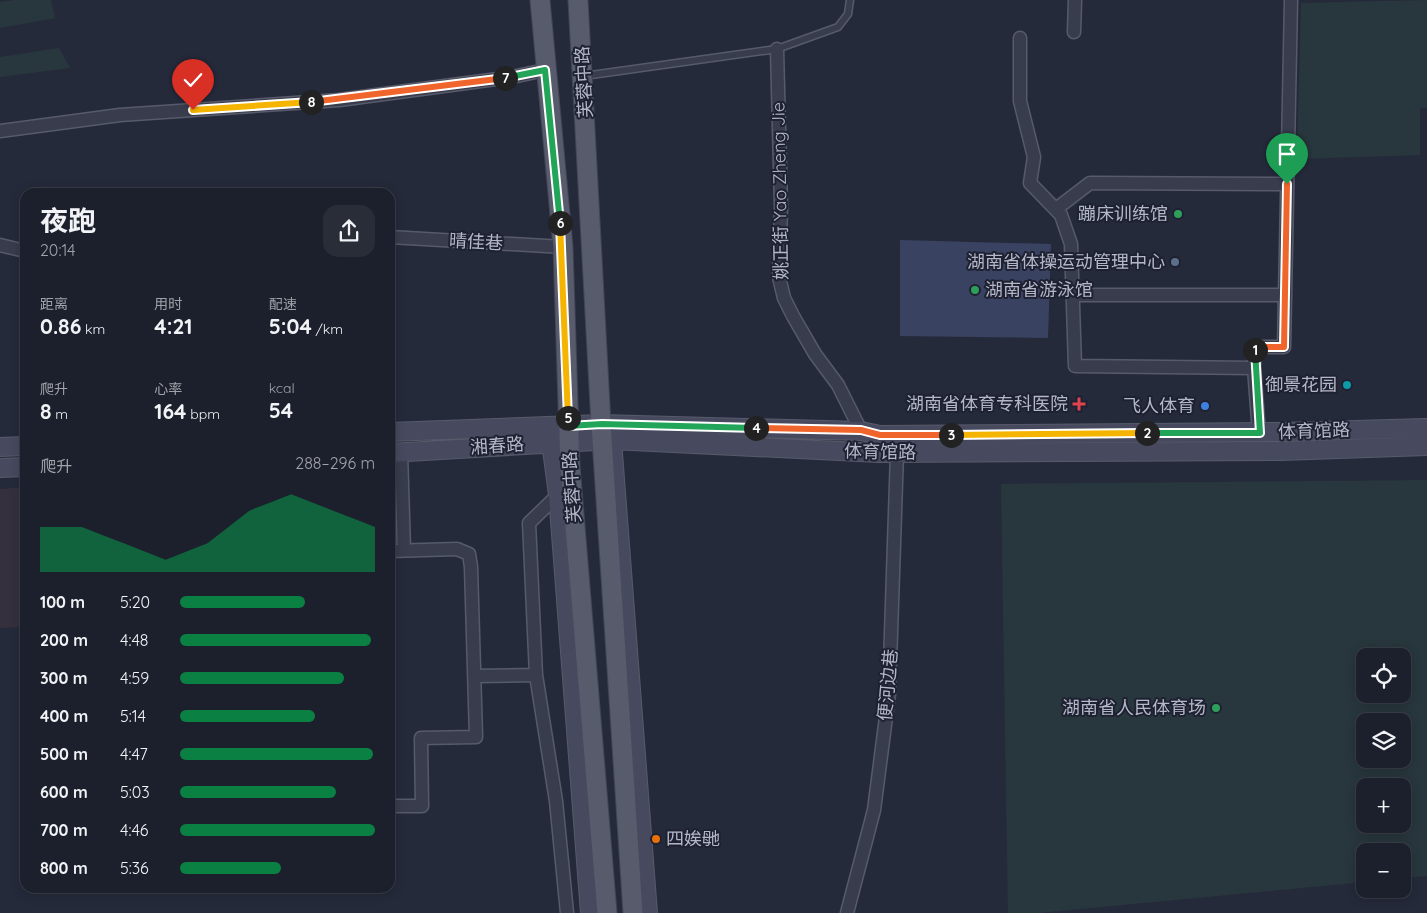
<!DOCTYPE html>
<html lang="zh">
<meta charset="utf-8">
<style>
body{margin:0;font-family:Quicksand,"Noto Sans SC",sans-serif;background:#292d38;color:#f1f3f6;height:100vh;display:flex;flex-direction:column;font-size:19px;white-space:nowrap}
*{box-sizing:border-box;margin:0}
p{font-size:16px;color:#a0a3a9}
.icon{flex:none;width:28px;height:28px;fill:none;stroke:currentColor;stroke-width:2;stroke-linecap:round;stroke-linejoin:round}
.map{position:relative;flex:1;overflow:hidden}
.details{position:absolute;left:20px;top:188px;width:375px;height:705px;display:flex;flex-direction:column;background:#1c202c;border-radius:15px;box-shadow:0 2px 12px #0003,0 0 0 1px #3a3e48}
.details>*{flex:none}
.buttons{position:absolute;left:1356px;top:648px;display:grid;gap:10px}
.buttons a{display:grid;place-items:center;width:55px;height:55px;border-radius:10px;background:#1c202c;box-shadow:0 2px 12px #0003,0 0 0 1px #3a3e48;font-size:25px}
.pin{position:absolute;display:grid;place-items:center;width:42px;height:42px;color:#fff;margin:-51px -21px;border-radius:50% 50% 50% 0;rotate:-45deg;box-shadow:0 0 5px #0007}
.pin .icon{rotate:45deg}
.km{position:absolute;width:25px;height:25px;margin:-12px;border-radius:50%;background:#222;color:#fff;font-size:14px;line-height:25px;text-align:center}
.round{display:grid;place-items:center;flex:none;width:52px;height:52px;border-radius:15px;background:#292d38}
.headline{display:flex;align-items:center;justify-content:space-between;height:85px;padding:0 20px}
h1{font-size:28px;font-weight:700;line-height:38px}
.stats{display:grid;grid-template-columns:repeat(3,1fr);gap:8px;height:85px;padding:5px 20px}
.stats div{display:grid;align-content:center}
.stats b{font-size:21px;font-weight:700}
.stats small{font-size:14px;font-weight:400}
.stats p{font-size:14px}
.chart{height:140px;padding:10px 20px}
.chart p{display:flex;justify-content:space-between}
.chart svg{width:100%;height:90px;margin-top:5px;fill:#0b8043;opacity:.7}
ul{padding:0 20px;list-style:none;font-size:16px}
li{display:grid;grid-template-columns:80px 60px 1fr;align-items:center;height:38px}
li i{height:12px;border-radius:6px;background:#0b8043}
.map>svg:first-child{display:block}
.medical{fill:#35303d}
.green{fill:#28373d;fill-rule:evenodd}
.water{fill:#3a4262}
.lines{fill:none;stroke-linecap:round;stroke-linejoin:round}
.lane-casing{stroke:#575a6a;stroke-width:9}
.street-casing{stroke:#575a6a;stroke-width:15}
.secondary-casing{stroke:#575a6a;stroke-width:20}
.primary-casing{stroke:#424555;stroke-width:21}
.lane{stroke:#383c4c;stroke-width:6}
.street{stroke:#383c4c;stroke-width:12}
.secondary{stroke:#474a5e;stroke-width:18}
.primary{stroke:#575b6c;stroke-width:19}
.split-1-casing{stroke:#fff;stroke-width:10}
.split-2-casing{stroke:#fff;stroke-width:10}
.split-3-casing{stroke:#fff;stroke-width:10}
.split-4-casing{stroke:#fff;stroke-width:10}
.split-5-casing{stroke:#fff;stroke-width:10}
.split-6-casing{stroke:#fff;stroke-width:10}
.split-7-casing{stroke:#fff;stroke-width:10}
.split-8-casing{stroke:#fff;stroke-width:10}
.split-9-casing{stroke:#fff;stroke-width:10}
.split-1{stroke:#f0652b;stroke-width:6}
.split-2{stroke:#22a559;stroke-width:6}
.split-3{stroke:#f5b400;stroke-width:6}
.split-4{stroke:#f0652b;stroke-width:6}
.split-5{stroke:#22a559;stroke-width:6}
.split-6{stroke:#f5b400;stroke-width:6}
.split-7{stroke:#22a559;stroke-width:6}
.split-8{stroke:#f0652b;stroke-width:6}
.split-9{stroke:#f5b400;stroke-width:6}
.leisure-dot{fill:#2e9e5b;stroke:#1e2131;stroke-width:2}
.service-dot{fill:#5c6f8a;stroke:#1e2131;stroke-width:2}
.culture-dot{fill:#0f9aa8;stroke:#1e2131;stroke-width:2}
.health-dot{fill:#e0444e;stroke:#1e2131;stroke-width:2}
.shop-dot{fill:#3f7fe0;stroke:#1e2131;stroke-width:2}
.food-dot{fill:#e8710a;stroke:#1e2131;stroke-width:2}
.labels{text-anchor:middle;stroke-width:4;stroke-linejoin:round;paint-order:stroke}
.street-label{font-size:18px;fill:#b4b7c7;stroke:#1e2131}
.poi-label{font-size:18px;fill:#b4b7c7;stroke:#1e2131;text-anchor:end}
</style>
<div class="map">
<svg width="1427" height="913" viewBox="0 0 1427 913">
<rect width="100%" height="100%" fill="#252a3b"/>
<path class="medical" d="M25 487V627L0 628V489Z"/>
<path class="green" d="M15 0H51L55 18 0 28V2Z
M1427 0V108H1420V155L1297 159 1301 3Z
M59 48 70 68 0 77V57Z
M1427 480V876L1403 878 1402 851H1365V882L1038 913H1008L1001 484ZM1402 656V694H1365V656ZM1365 721H1402V759H1365ZM1402 786V824H1365V786Z"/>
<path class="water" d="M900 240 1051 244 1048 338 900 336Z"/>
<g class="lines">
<g class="lane-casing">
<path id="lane" d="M584 76 777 49 838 27 848 14 850 0"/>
</g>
<g class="street-casing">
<path id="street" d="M1074 32 1075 0
M1020 38V101L1034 157 1030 183 1061 215 1071 244 1075 366 1254 368
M777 49 781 207 779 277 784 298 793 316 815 354 838 385 861 431
M0 131 120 115 339 100 512 77 545 70
M1056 209 1090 183 1287 184
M390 237 563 247
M0 245 25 251
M1073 295H1285
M1259 433 1254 368 1255 347H1284L1291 0
M401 452 404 550
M558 495 529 523 536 675 556 801 567 913
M390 551 457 549 469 554 471 567 476 737 421 738 422 806H390
M475 676 536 675
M847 913 874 810 889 694 897 453"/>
</g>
<g class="secondary-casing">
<path id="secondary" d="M390 432 601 424 861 431 880 435 1281 432 1427 428
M612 440 648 913
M551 442 558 495 590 913
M0 447 25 446
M390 453 612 440 880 453 1281 451 1427 446
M0 468 25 467"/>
</g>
<g class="primary-casing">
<path id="primary" d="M540 0 563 247 570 466 607 913
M578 0 601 424 633 913"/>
</g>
<use href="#lane" class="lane"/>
<use href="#street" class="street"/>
<use href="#secondary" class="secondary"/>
<use href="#primary" class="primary"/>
</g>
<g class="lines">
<g class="split-1-casing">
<path id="split-1" d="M1255 350V347H1284L1287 184"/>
</g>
<g class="split-2-casing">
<path id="split-2" d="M1147 433H1260L1255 350"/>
</g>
<g class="split-3-casing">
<path id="split-3" d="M951 435 1147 433"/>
</g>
<g class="split-4-casing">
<path id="split-4" d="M756 428 861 430 880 435H951"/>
</g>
<g class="split-5-casing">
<path id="split-5" d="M568 418V426L602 424 756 428"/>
</g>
<g class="split-6-casing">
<path id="split-6" d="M560 223 568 418"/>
</g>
<g class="split-7-casing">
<path id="split-7" d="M505 78 545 70 560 223"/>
</g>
<g class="split-8-casing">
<path id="split-8" d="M311 102 505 78"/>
</g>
<g class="split-9-casing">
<path id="split-9" d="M193 110 311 102"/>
</g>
<use href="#split-1" class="split-1"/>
<use href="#split-2" class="split-2"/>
<use href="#split-3" class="split-3"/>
<use href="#split-4" class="split-4"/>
<use href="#split-5" class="split-5"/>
<use href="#split-6" class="split-6"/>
<use href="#split-7" class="split-7"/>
<use href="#split-8" class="split-8"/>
<use href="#split-9" class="split-9"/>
</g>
<g class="leisure-dot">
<circle cx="1178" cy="214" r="5"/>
<circle cx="975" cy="290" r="5"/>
<circle cx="1216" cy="708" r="5"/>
</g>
<circle class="service-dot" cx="1175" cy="262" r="5"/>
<circle class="culture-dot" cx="1347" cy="385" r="5"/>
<path class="health-dot" d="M1076.5 396.5h5v5h5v5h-5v5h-5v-5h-5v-5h5z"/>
<circle class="shop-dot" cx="1205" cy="406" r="5"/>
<circle class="food-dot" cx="656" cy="839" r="5"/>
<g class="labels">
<g class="street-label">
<text transform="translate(584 82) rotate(-93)" y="6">芙蓉中路</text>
<text transform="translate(780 191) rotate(-91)" y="6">姚正街 Yao Zheng Jie</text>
<text transform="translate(476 242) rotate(3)" y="6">晴佳巷</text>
<text transform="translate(1314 431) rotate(-2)" y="6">体育馆路</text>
<text transform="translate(497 446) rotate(-4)" y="6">湘春路</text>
<text transform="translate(880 452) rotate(1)" y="6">体育馆路</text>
<text transform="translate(572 487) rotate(-94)" y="6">芙蓉中路</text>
<text transform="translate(888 685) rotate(-85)" y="6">便河边巷</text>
</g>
<g class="poi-label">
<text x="1168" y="220">蹦床训练馆</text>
<text x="1165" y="268">湖南省体操运动管理中心</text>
<text x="985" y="296" text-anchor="start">湖南省游泳馆</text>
<text x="1337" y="391">御景花园</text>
<text x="1068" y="410">湖南省体育专科医院</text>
<text x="1195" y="412">飞人体育</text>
<text x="1206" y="714">湖南省人民体育场</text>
<text x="666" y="845" text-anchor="start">四娭毑</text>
</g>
</g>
</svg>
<div class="buttons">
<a><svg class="icon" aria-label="locate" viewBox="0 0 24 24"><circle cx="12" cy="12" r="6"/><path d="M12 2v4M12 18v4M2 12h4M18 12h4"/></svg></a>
<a><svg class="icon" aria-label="layers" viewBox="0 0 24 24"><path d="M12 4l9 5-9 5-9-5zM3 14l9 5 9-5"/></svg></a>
<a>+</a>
<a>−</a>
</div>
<div class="pin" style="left:1287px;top:184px;background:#1e9e55"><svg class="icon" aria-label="arrive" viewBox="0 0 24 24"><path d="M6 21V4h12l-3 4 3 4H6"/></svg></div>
<div class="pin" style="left:193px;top:110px;background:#d93025"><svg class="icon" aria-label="check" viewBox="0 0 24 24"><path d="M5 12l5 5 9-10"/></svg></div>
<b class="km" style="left:1255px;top:350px">1</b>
<b class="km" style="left:1147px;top:433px">2</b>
<b class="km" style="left:951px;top:435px">3</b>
<b class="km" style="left:756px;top:428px">4</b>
<b class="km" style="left:568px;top:418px">5</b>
<b class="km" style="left:560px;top:223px">6</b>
<b class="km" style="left:505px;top:78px">7</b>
<b class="km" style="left:311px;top:102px">8</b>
<section class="details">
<div class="headline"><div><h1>夜跑</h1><p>20:14</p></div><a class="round"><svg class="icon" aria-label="share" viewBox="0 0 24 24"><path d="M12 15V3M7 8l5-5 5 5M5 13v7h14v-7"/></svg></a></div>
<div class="stats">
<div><p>距离</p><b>0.86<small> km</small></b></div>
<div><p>用时</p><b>4:21</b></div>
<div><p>配速</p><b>5:04<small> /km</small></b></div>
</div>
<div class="stats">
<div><p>爬升</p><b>8<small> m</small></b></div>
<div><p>心率</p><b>164<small> bpm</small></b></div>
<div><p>kcal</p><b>54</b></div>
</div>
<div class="chart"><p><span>爬升</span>288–296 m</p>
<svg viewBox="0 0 160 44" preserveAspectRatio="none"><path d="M0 44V22L10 22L20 22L30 26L40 30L50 34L60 38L70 34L80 30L90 22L100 14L110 10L120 6L130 10L140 14L150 18L160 22V44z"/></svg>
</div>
<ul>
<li><b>100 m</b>5:20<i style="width:64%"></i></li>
<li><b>200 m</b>4:48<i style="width:98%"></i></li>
<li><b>300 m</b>4:59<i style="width:84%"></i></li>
<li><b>400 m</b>5:14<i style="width:69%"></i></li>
<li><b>500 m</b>4:47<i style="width:99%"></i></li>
<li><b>600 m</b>5:03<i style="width:80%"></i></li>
<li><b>700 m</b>4:46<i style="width:100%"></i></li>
<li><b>800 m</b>5:36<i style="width:52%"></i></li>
</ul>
</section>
</div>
